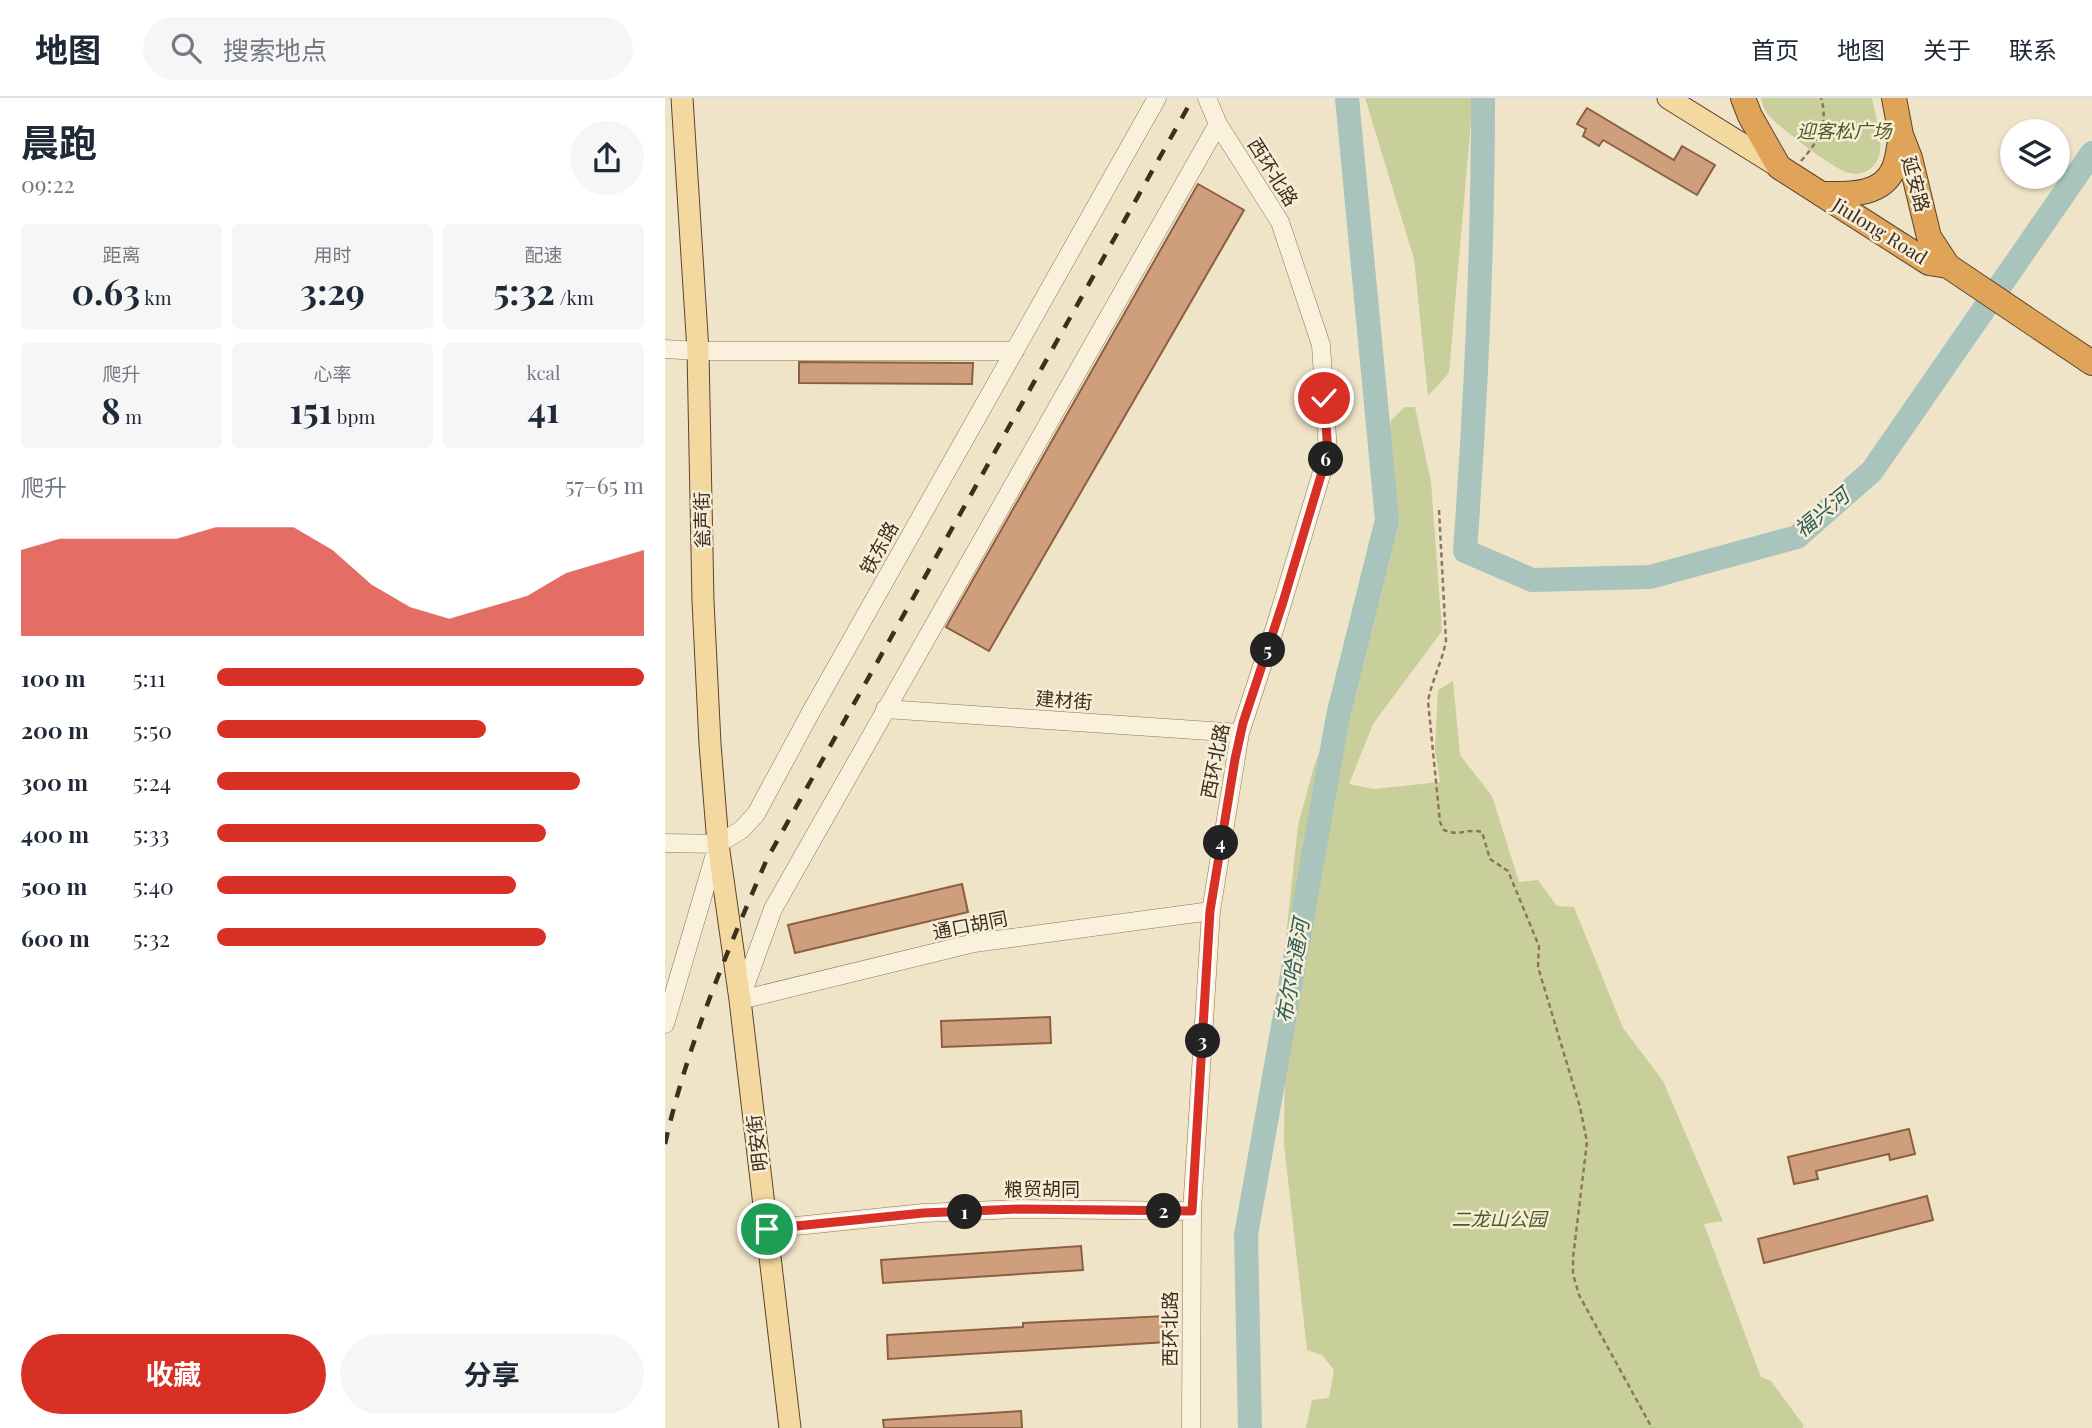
<!DOCTYPE html>
<html lang="zh">
<meta charset="utf-8">
<style>
body{margin:0;font-family:"Playfair Display","Noto Sans SC",serif;background:#f6f6f7;color:#1f2937;height:100vh;display:flex;flex-direction:column;font-size:26px;white-space:nowrap}
*{box-sizing:border-box;margin:0}
p{font-size:23px;color:#747a83}
.icon{flex:none;width:38px;height:38px;fill:none;stroke:currentColor;stroke-width:2;stroke-linecap:round;stroke-linejoin:round}
.map{position:relative;flex:1;overflow:hidden}
.side{display:flex;flex-direction:column;background:#fff;width:665px}
.side>*{flex:none}
.tools{position:absolute;left:1335px;top:21px;display:grid;gap:14px}
.tools a{display:grid;place-items:center;width:70px;height:70px;border-radius:50%;background:#fff;box-shadow:0 2px 5px #0004;font-size:35px}
.pin{position:absolute;display:grid;place-items:center;width:60px;height:60px;color:#fff;margin:-30px;border:4px solid #fff;border-radius:50%;box-shadow:0 2px 7px #0007}
.km{position:absolute;width:35px;height:35px;margin:-18px;border-radius:50%;background:#222;color:#fff;font-size:19px;line-height:35px;text-align:center}
.round{display:grid;place-items:center;flex:none;width:74px;height:74px;border-radius:37px;background:#f6f6f7}
.summary{display:flex;align-items:center;justify-content:space-between;height:119px;padding:0 21px}
h1{font-size:38px;font-weight:700;line-height:52px}
.stats{display:grid;grid-template-columns:repeat(3,1fr);gap:10px;height:119px;padding:7px 21px}
.stats div{display:grid;align-content:center;border-radius:7px;background:#f6f6f7;text-align:center}
.stats b{font-size:35px;font-weight:700}
.stats small{font-size:19px;font-weight:400}
.stats p{font-size:19px}
.chart{height:196px;padding:14px 21px}
.chart p{display:flex;justify-content:space-between}
.chart svg{width:100%;height:126px;margin-top:7px;fill:#d93025;opacity:.7}
.button{display:flex;gap:14px;margin-top:auto;padding:14px 21px}
.button a{flex:1;height:80px;border-radius:42px;background:#d93025;color:#fff;font-size:28px;font-weight:700;line-height:80px;text-align:center}
.button a+a{background:#f6f6f7;color:#1f2937}
ul{padding:0 21px;list-style:none;font-size:23px}
li{display:grid;grid-template-columns:112px 84px 1fr;align-items:center;height:52px}
li i{height:18px;border-radius:9px;background:#d93025}
header{display:flex;align-items:center;gap:42px;box-sizing:border-box;height:98px;padding:0 35px;background:#fff;border-bottom:2px solid #e0e1e3}
header strong{font-size:33px}
nav{display:flex;gap:38px;margin-inline-start:auto;font-size:24px}
.search{width:490px;height:63px;background:#f6f6f7;display:flex;align-items:center;gap:18px;box-sizing:border-box;padding:0 24px;border-radius:38px;color:#747a83;font-size:26px}
main{display:flex;flex:1;min-height:0}
.map>svg:first-child{display:block}
.green{fill:#c9cf9b}
.lines{fill:none;stroke-linecap:round;stroke-linejoin:round}
.river{stroke:#a9c4bc;stroke-width:24}
.building{fill:#cf9f7d;stroke:#8d5f41;stroke-width:2}
.minor-casing{stroke:#8d765c;stroke-width:19}
.major-casing{stroke:#5b4430;stroke-width:23}
.highway-casing{stroke:#5b4430;stroke-width:26}
.path{stroke:#8d765c;stroke-width:2.5;stroke-dasharray:5 3.5;stroke-linecap:butt}
.minor{stroke:#faf1dc;stroke-width:18}
.major{stroke:#f3d9a0;stroke-width:21}
.highway{stroke:#e0a458;stroke-width:24}
.rail{stroke:#3d2e20;stroke-width:4.5;stroke-dasharray:12 12;stroke-linecap:butt}
.route-casing{stroke:#fff;stroke-width:14}
.route{stroke:#d93025;stroke-width:9}
.labels{text-anchor:middle;stroke-width:5;stroke-linejoin:round;paint-order:stroke}
.park-label{font-size:19px;font-style:italic;fill:#4d5a26;stroke:#f7eed8}
.street-label{font-size:19px;fill:#3d2e20;stroke:#f7eed8}
.water-label{font-size:21px;font-style:italic;fill:#2f5d5a;stroke:#f7eed8}
</style>
<header>
<strong>地图</strong>
<div class="search"><svg class="icon" aria-label="search" viewBox="0 0 24 24"><circle cx="10" cy="10" r="6"/><path d="M15 15l6 6"/></svg>搜索地点</div>
<nav><a>首页</a><a>地图</a><a>关于</a><a>联系</a></nav>
</header>
<main>
<section class="side">
<div class="summary"><div><h1>晨跑</h1><p>09:22</p></div><a class="round"><svg class="icon" aria-label="share" viewBox="0 0 24 24"><path d="M12 15V3M7 8l5-5 5 5M5 13v7h14v-7"/></svg></a></div>
<div class="stats">
<div><p>距离</p><b>0.63<small> km</small></b></div>
<div><p>用时</p><b>3:29</b></div>
<div><p>配速</p><b>5:32<small> /km</small></b></div>
</div>
<div class="stats">
<div><p>爬升</p><b>8<small> m</small></b></div>
<div><p>心率</p><b>151<small> bpm</small></b></div>
<div><p>kcal</p><b>41</b></div>
</div>
<div class="chart"><p><span>爬升</span>57–65 m</p>
<svg viewBox="0 0 160 44" preserveAspectRatio="none"><path d="M0 44V14L10 10L20 10L30 10L40 10L50 6L60 6L70 6L80 14L90 26L100 34L110 38L120 34L130 30L140 22L150 18L160 14V44z"/></svg>
</div>
<ul>
<li><b>100 m</b>5:11<i style="width:100%"></i></li>
<li><b>200 m</b>5:50<i style="width:63%"></i></li>
<li><b>300 m</b>5:24<i style="width:85%"></i></li>
<li><b>400 m</b>5:33<i style="width:77%"></i></li>
<li><b>500 m</b>5:40<i style="width:70%"></i></li>
<li><b>600 m</b>5:32<i style="width:77%"></i></li>
</ul>
<div class="button"><a>收藏</a><a>分享</a></div>
</section>
<div class="map">
<svg width="1427" height="1330" viewBox="0 0 1427 1330">
<rect width="100%" height="100%" fill="#f0e4c8"/>
<path class="green" d="M700 0H808L784 275 763 298 749 161Z
M1096 0H1207C1210 16 1217 37 1215 53 1213 69 1199 79 1184 75 1170 72 1110 27 1102 15 1098 10 1097 5 1096 0Z
M740 309H750L766 384 777 533 708 626 684 686 709 691 775 684 770 651 773 592 788 583 795 657 827 698 854 784 873 782 892 808 909 809 958 930 998 983 1058 1123 1039 1126 1096 1279 1106 1283 1139 1328 1137 1330H641L647 1302 664 1300 669 1272 657 1257 642 1252 619 1046 621 838 633 727 650 665 702 541 726 322Z"/>
<g class="lines">
<path class="river" d="M818 0C818 151 811 302 800 453L867 482 985 479 1132 439 1207 373 1427 55
M585 1330 581 1137 673 618 722 422 682 0"/>
</g>
<path class="building" d="M922 10 1009 62 1017 48 1050 67 1032 97 938 42 934 48 918 38 921 31 912 26Z
M533 86 579 112 324 553 281 529Z
M134 264 308 265 307 286 134 285Z
M297 786 303 814 130 855 123 827Z
M385 919 386 945 277 949 276 923Z
M1244 1031 1250 1056 1225 1062 1224 1056 1151 1073 1153 1081 1129 1086 1123 1059Z
M1262 1098 1268 1122 1099 1165 1093 1141Z
M416 1148 418 1172 218 1185 216 1162Z
M501 1218 502 1244 223 1261 222 1237 358 1229V1225Z
M356 1313 357 1330H219L218 1322Z"/>
<g class="lines">
<g class="minor-casing">
<path id="minor" d="M0 251 33 253H350
M220 611 575 635
M0 745 53 746
M75 902 108 811 553 26
M75 902 309 845 546 813
M0 926 53 746 76 732 91 716 147 612 492 0
M102 1131 258 1115 355 1111 527 1113
M526 1330 527 1113 546 813 575 635 611 526 663 354 656 247 615 124 553 26 542 0"/>
</g>
<g class="major-casing">
<path id="major" d="M17 0 33 253 38 503 45 646 53 746 75 902 125 1330
M1003 0 1114 69"/>
</g>
<g class="highway-casing">
<path id="highway" d="M1078 0 1085 18 1114 69 1264 165 1283 168 1427 265
M1229 0 1236 37 1245 60 1264 139 1283 168
M1156 96C1182 96 1217 99 1229 70 1233 60 1234 47 1236 37"/>
</g>
<path class="path" d="M1136 63C1153 44 1164 26 1156 0
M774 412 781 543C777 564 767 582 763 603L775 724 779 732C795 739 800 730 817 734L825 761 843 773 874 848 873 869 915 1009 922 1044 908 1160V1176L914 1197 987 1330"/>
<use href="#minor" class="minor"/>
<use href="#major" class="major"/>
<use href="#highway" class="highway"/>
<path class="rail" d="M0 1046C22 947 62 854 102 761L528 0"/>
</g>
<g class="lines">
<g class="route-casing">
<path id="route" d="M102 1131 258 1115 355 1111 527 1113 545 813 570 661 578 625 618 504 663 354 659 300"/>
</g>
<use href="#route" class="route"/>
</g>
<g class="labels">
<g class="park-label">
<text x="1179" y="40">迎客松广场</text>
<text x="834" y="1128">二龙山公园</text>
</g>
<g class="street-label">
<text transform="translate(608 74) rotate(58)" y="7">西环北路</text>
<text transform="translate(1251 86) rotate(75)" y="7">延安路</text>
<text transform="translate(1215 133) rotate(32)" y="7">Jiulong Road</text>
<text transform="translate(37 422) rotate(-91)" y="7">瓮声街</text>
<text transform="translate(214 450) rotate(-61)" y="7">铁东路</text>
<text transform="translate(399 602) rotate(4)" y="7">建材街</text>
<text transform="translate(550 663) rotate(-79)" y="7">西环北路</text>
<text transform="translate(305 827) rotate(-11)" y="7">通口胡同</text>
<text transform="translate(92 1045) rotate(-97)" y="7">明安街</text>
<text x="377" y="1098">粮贸胡同</text>
<text transform="translate(505 1231) rotate(-90)" y="7">西环北路</text>
</g>
<g class="water-label">
<text transform="translate(1157 415) rotate(-39)" y="7">福兴河</text>
<text transform="translate(628 873) rotate(-80)" y="7">布尔哈通河</text>
</g>
</g>
</svg>
<div class="tools">
<a><svg class="icon" aria-label="layers" viewBox="0 0 24 24"><path d="M12 4l9 5-9 5-9-5zM3 14l9 5 9-5"/></svg></a>
</div>
<div class="pin" style="left:102px;top:1131px;background:#1e9e55"><svg class="icon" aria-label="arrive" viewBox="0 0 24 24"><path d="M6 21V4h12l-3 4 3 4H6"/></svg></div>
<div class="pin" style="left:659px;top:300px;background:#d93025"><svg class="icon" aria-label="check" viewBox="0 0 24 24"><path d="M5 12l5 5 9-10"/></svg></div>
<b class="km" style="left:300px;top:1114px">1</b>
<b class="km" style="left:499px;top:1113px">2</b>
<b class="km" style="left:538px;top:943px">3</b>
<b class="km" style="left:556px;top:745px">4</b>
<b class="km" style="left:603px;top:552px">5</b>
<b class="km" style="left:661px;top:361px">6</b>
</div>
</main>
